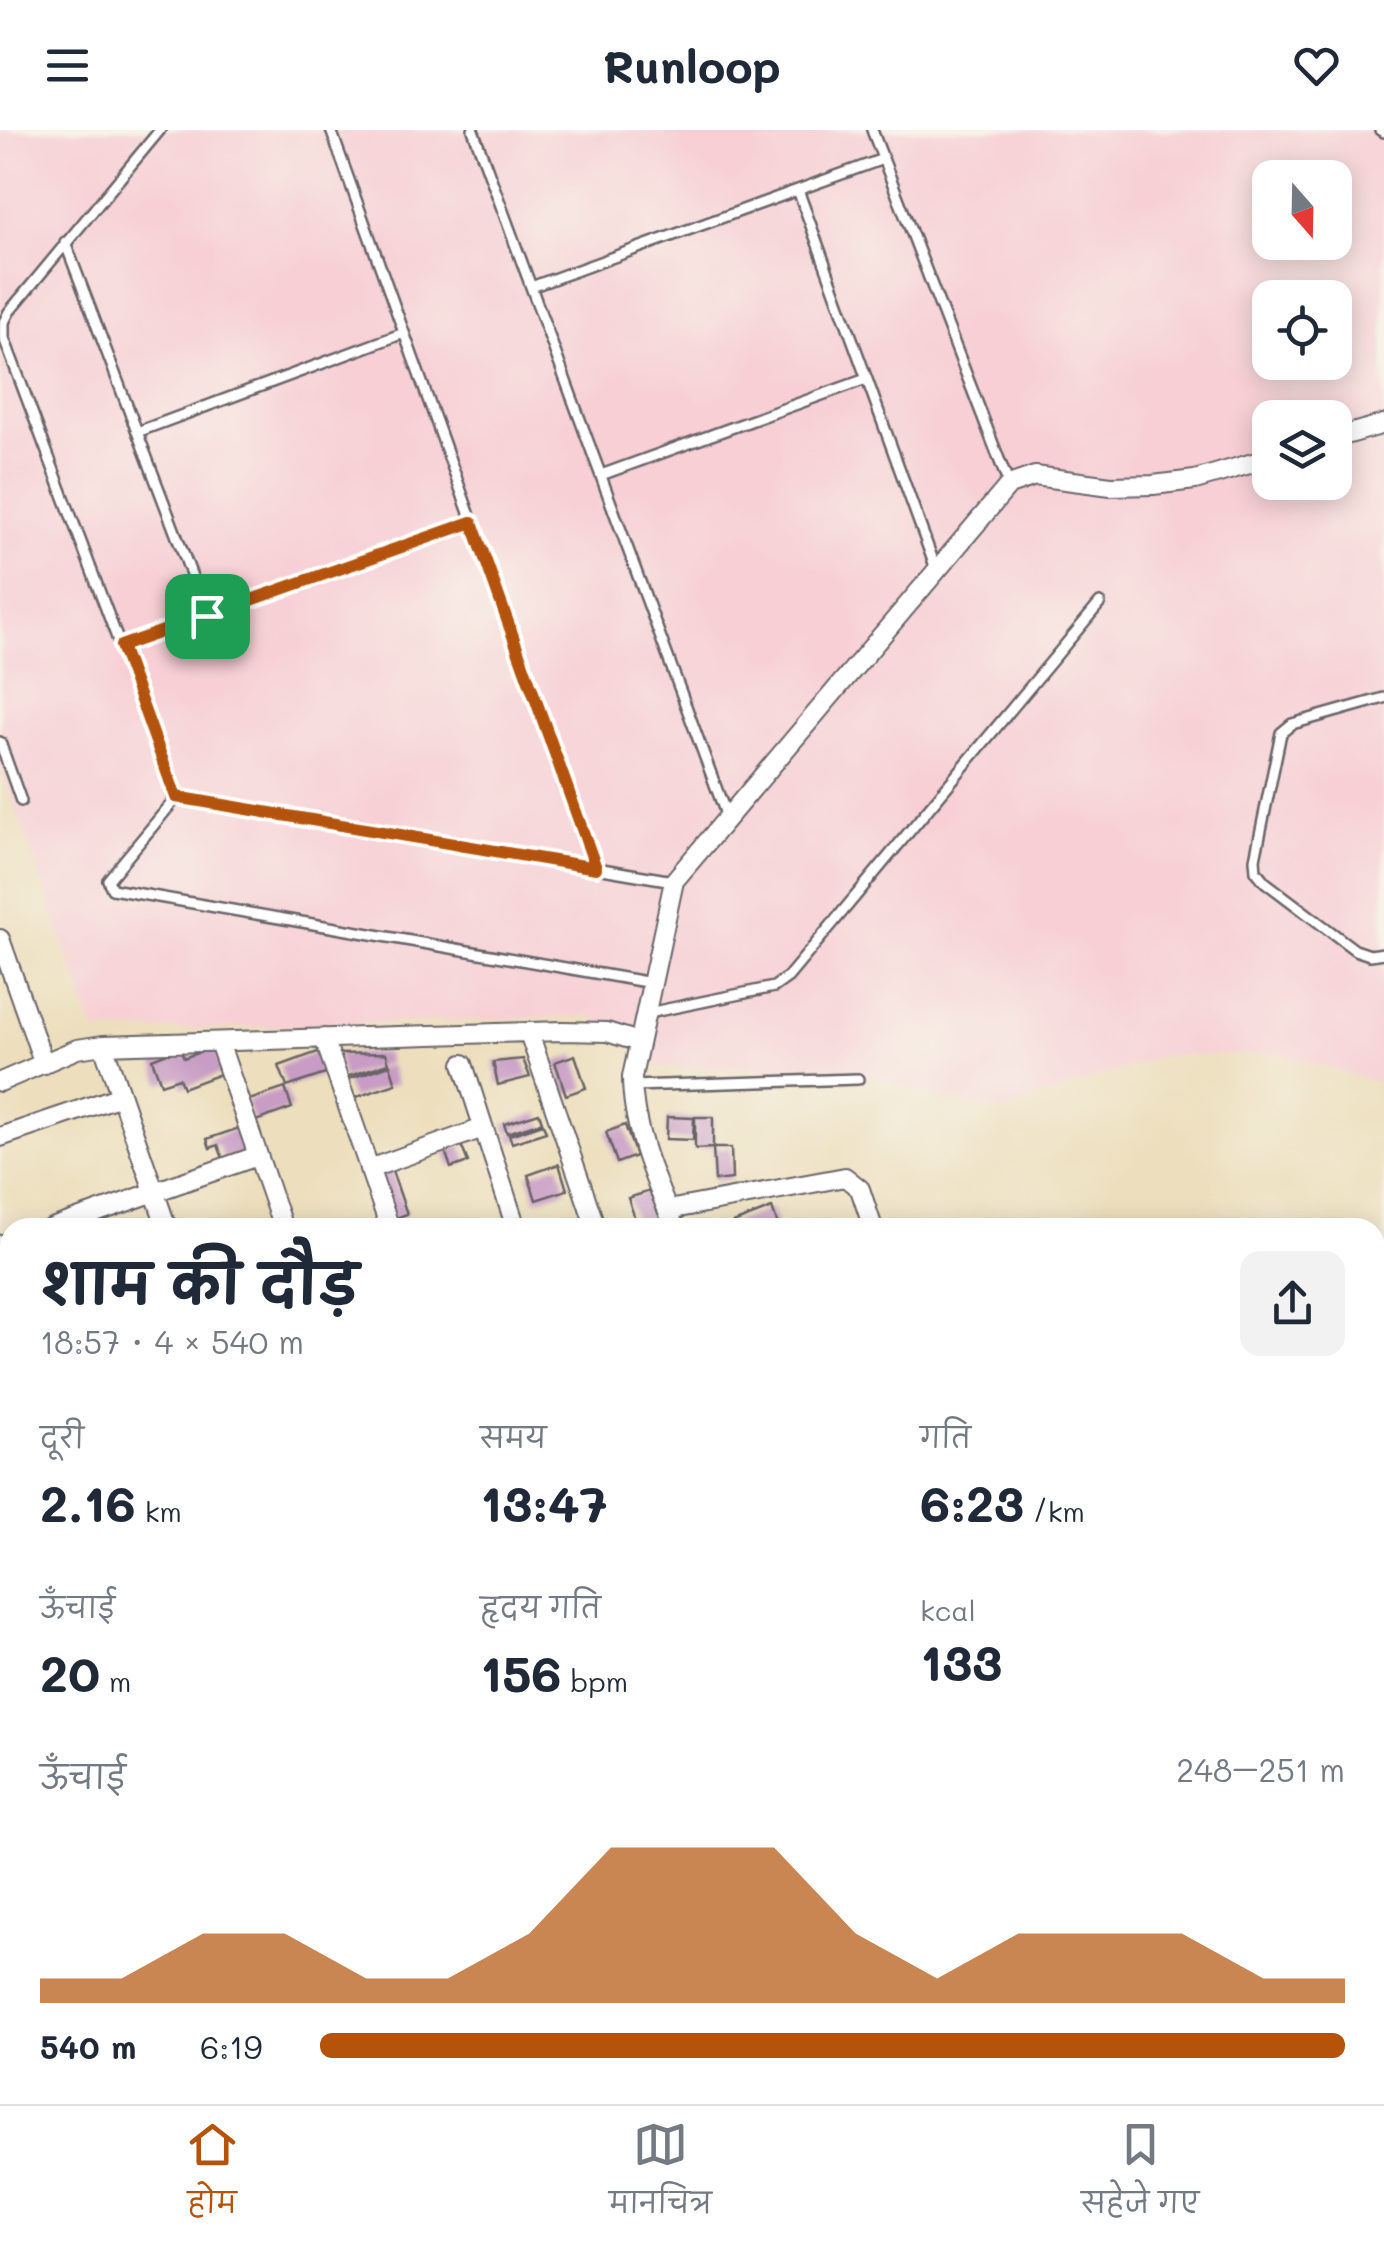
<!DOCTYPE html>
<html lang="hi">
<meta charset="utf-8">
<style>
body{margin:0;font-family:Mali,"Playpen Sans Deva",sans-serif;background:#f2f2f3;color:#1f2937;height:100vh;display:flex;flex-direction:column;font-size:38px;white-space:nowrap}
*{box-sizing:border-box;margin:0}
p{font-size:32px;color:#747a83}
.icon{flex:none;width:55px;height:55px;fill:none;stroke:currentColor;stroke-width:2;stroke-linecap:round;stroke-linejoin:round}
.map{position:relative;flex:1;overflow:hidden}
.side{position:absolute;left:0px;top:1088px;width:1385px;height:888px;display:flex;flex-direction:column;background:#fff;border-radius:30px 30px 0 0;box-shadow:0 5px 25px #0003}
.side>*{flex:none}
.needle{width:65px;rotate:160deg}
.controls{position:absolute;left:1252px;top:30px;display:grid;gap:20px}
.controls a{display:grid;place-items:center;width:100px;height:100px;border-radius:20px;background:#fff;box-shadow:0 5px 25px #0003;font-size:50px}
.pin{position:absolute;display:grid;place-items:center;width:85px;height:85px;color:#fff;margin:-42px;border-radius:20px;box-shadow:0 5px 15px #0006}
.round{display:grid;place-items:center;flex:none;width:105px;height:105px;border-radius:20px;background:#f2f2f3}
.summary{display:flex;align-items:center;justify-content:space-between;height:170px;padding:0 40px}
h1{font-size:55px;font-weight:700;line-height:75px}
.stats{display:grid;grid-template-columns:repeat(3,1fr);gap:15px;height:170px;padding:10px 40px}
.stats div{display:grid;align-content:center}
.stats b{font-size:50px;font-weight:700}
.stats small{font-size:28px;font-weight:400}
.stats p{font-size:28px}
.chart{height:280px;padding:20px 40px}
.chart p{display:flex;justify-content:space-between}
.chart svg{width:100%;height:180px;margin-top:10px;fill:#b45309;opacity:.7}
ul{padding:0 40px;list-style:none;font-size:32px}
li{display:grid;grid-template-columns:160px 120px 1fr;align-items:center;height:75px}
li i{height:25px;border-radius:12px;background:#b45309}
header{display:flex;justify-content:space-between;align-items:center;height:130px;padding:0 40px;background:#fff;font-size:45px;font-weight:700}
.tab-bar{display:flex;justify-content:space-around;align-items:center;height:140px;border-top:2px solid #e0e1e3;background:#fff;font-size:28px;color:#747a83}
.tab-bar a{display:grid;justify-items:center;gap:5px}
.tab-bar .selected{color:#b45309}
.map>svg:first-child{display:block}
.built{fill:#f7cfd5;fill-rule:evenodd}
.building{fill:#c89cc5}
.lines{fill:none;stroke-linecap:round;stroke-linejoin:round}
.lane-casing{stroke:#696468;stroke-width:14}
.street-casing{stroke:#696468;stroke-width:22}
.secondary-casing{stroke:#696468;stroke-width:28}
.lane{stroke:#fff;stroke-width:9}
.street{stroke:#fff;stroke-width:18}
.secondary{stroke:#fff;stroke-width:22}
.route-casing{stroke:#fff;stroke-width:20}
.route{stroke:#b45309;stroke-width:12}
</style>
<header><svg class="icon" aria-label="menu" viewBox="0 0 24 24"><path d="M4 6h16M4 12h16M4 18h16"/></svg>Runloop<svg class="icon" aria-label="heart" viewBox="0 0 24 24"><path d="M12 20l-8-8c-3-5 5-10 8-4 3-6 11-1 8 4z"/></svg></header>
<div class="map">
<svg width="1384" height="1974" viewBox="0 0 1384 1974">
<rect width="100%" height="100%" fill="#f7f3e8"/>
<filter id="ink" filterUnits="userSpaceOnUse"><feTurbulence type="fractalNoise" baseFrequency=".01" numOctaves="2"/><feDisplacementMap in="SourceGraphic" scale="20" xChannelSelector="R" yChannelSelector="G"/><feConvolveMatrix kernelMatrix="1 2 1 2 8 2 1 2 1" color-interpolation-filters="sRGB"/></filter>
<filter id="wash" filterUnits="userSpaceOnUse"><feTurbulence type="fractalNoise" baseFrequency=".0048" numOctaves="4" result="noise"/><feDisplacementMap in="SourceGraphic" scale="40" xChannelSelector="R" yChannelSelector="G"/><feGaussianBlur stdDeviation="2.25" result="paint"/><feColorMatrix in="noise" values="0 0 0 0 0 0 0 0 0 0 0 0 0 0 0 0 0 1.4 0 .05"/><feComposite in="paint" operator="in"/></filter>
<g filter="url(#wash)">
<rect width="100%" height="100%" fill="#eddfbd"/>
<path class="built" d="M0 0H1384V954L1279 924 1161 926 999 981 932 966 850 939 661 937 591 886 95 902 0 635ZM1270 48H1335V112H1270ZM1270 168H1335V232H1270ZM1270 288H1335V352H1270Z"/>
<g id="blocks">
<path class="building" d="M214 912 223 943 183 958 179 948 161 954 152 929 180 918 184 928 197 923 195 919Z
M323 920 331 942 287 957 279 936Z
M386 923 389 933 343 948 337 924Z
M575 925 586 958 566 965 555 932Z
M523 929 530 947 498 955 493 932Z
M390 935 396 954 351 969 345 950Z
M285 958 292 978 253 992 246 971Z
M539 983 542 992 507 1003 504 994Z
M667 987 694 988 693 1010 666 1009Z
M695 987H713V1018L695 1019Z
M543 994 546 1002 512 1013 509 1005Z
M625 995 636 1026 617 1033 606 1002Z
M242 997 251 1022 224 1031 218 1015 210 1018 207 1009Z
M461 1015 468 1032 451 1038 445 1021Z
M713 1018H731L732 1049 715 1051Z
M559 1034 567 1060 536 1070 528 1045Z
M391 1038 407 1084 393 1089 377 1043Z
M650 1061 662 1092 638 1098 628 1068Z
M772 1078 779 1098H734L733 1093Z
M5 1163 10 1178V1203L0 1207V1165Z
M10 1445V1497L0 1501V1449Z
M10 1621V1681L0 1656V1625Z
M10 1921V1953L0 1956V1924Z
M382 1965H385L388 1971 398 1965H412L415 1974H358Z"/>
</g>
</g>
<g filter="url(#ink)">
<use href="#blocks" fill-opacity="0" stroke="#696468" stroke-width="2.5"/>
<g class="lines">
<g class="lane-casing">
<path id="lane" d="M160 0 9 182 4 192V208L177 667 673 751
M331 0 597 738
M473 0 727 687
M872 0 1009 355
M1380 0 1384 2
M798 60 936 439
M65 112 207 486
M531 157 883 29
M137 302 404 203
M601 345 866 249
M121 516 472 392
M1384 568 1292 594 1281 603 1255 729 1256 741 1265 752 1355 820 1370 825 1384 823
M0 612 21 671
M177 667 108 750 112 759 652 853
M648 883 774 857 788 847 1100 473
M632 956 858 949"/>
</g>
<g class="street-casing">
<path id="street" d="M1335 308 1384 294
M0 809 44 934
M529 903 596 1098
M324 908 390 1098
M219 912 283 1098
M103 915 167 1098
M463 934 516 1098
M0 952 77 919 103 915 563 901 607 902 639 912
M0 1007 121 966
M369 1039 483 998
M668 1080 845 1047 860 1059 873 1098
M52 1098 257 1026
M675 1098C655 1050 632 999 632 947L674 751 1009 355 1035 346 1111 356 1153 355 1195 350 1270 328
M0 1115 10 1112
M0 1226 10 1223
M0 1362 10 1390
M1375 1411 1384 1408
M0 1608 10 1605
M121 1965 124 1974
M226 1965 229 1974
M583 1965 586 1974
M669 1965 672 1974
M808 1965 811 1974
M330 1974 355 1965
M489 1974 516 1965"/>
</g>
<g class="secondary-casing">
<path id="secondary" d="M1375 1262 1384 1259
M1375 1291 1384 1288
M0 1734 10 1730
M0 1762 10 1758
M470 1965 473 1974"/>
</g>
<use href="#lane" class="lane"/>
<use href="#street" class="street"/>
<use href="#secondary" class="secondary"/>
</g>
</g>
<g class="lines" filter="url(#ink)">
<g class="route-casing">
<path id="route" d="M472 392 596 738 176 667 121 516Z"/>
</g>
<use href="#route" class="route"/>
</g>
</svg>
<div class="controls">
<a><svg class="needle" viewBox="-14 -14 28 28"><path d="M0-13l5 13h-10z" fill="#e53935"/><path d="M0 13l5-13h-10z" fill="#747a83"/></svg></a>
<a><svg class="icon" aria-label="locate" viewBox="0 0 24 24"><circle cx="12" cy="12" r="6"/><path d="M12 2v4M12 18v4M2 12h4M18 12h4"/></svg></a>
<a><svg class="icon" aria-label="layers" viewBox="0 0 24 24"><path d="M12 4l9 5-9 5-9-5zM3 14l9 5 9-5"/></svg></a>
</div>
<div class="pin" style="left:207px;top:486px;background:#1e9e55"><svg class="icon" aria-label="arrive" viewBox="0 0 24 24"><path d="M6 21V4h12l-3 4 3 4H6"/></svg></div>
<section class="side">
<div class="summary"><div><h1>शाम की दौड़</h1><p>18:57 · 4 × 540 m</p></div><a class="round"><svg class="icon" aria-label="share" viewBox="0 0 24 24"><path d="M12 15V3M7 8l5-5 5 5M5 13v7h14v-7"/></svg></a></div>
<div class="stats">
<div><p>दूरी</p><b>2.16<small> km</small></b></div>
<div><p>समय</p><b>13:47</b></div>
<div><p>गति</p><b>6:23<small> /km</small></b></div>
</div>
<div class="stats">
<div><p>ऊँचाई</p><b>20<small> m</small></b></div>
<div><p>हृदय गति</p><b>156<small> bpm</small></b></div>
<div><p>kcal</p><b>133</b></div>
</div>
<div class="chart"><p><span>ऊँचाई</span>248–251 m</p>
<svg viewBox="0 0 160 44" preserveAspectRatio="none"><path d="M0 44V38L10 38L20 27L30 27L40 38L50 38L60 27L70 6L80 6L90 6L100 27L110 38L120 27L130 27L140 27L150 38L160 38V44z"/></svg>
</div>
<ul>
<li><b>540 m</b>6:19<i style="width:100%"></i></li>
</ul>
</section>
</div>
<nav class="tab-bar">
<a class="selected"><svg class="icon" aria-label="home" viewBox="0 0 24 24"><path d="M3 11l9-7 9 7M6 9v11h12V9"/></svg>होम</a>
<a><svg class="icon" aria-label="map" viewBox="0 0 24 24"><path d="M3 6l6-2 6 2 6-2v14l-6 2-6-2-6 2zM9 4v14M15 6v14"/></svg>मानचित्र</a>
<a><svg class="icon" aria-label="saved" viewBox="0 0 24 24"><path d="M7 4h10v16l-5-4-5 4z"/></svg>सहेजे गए</a>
</nav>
